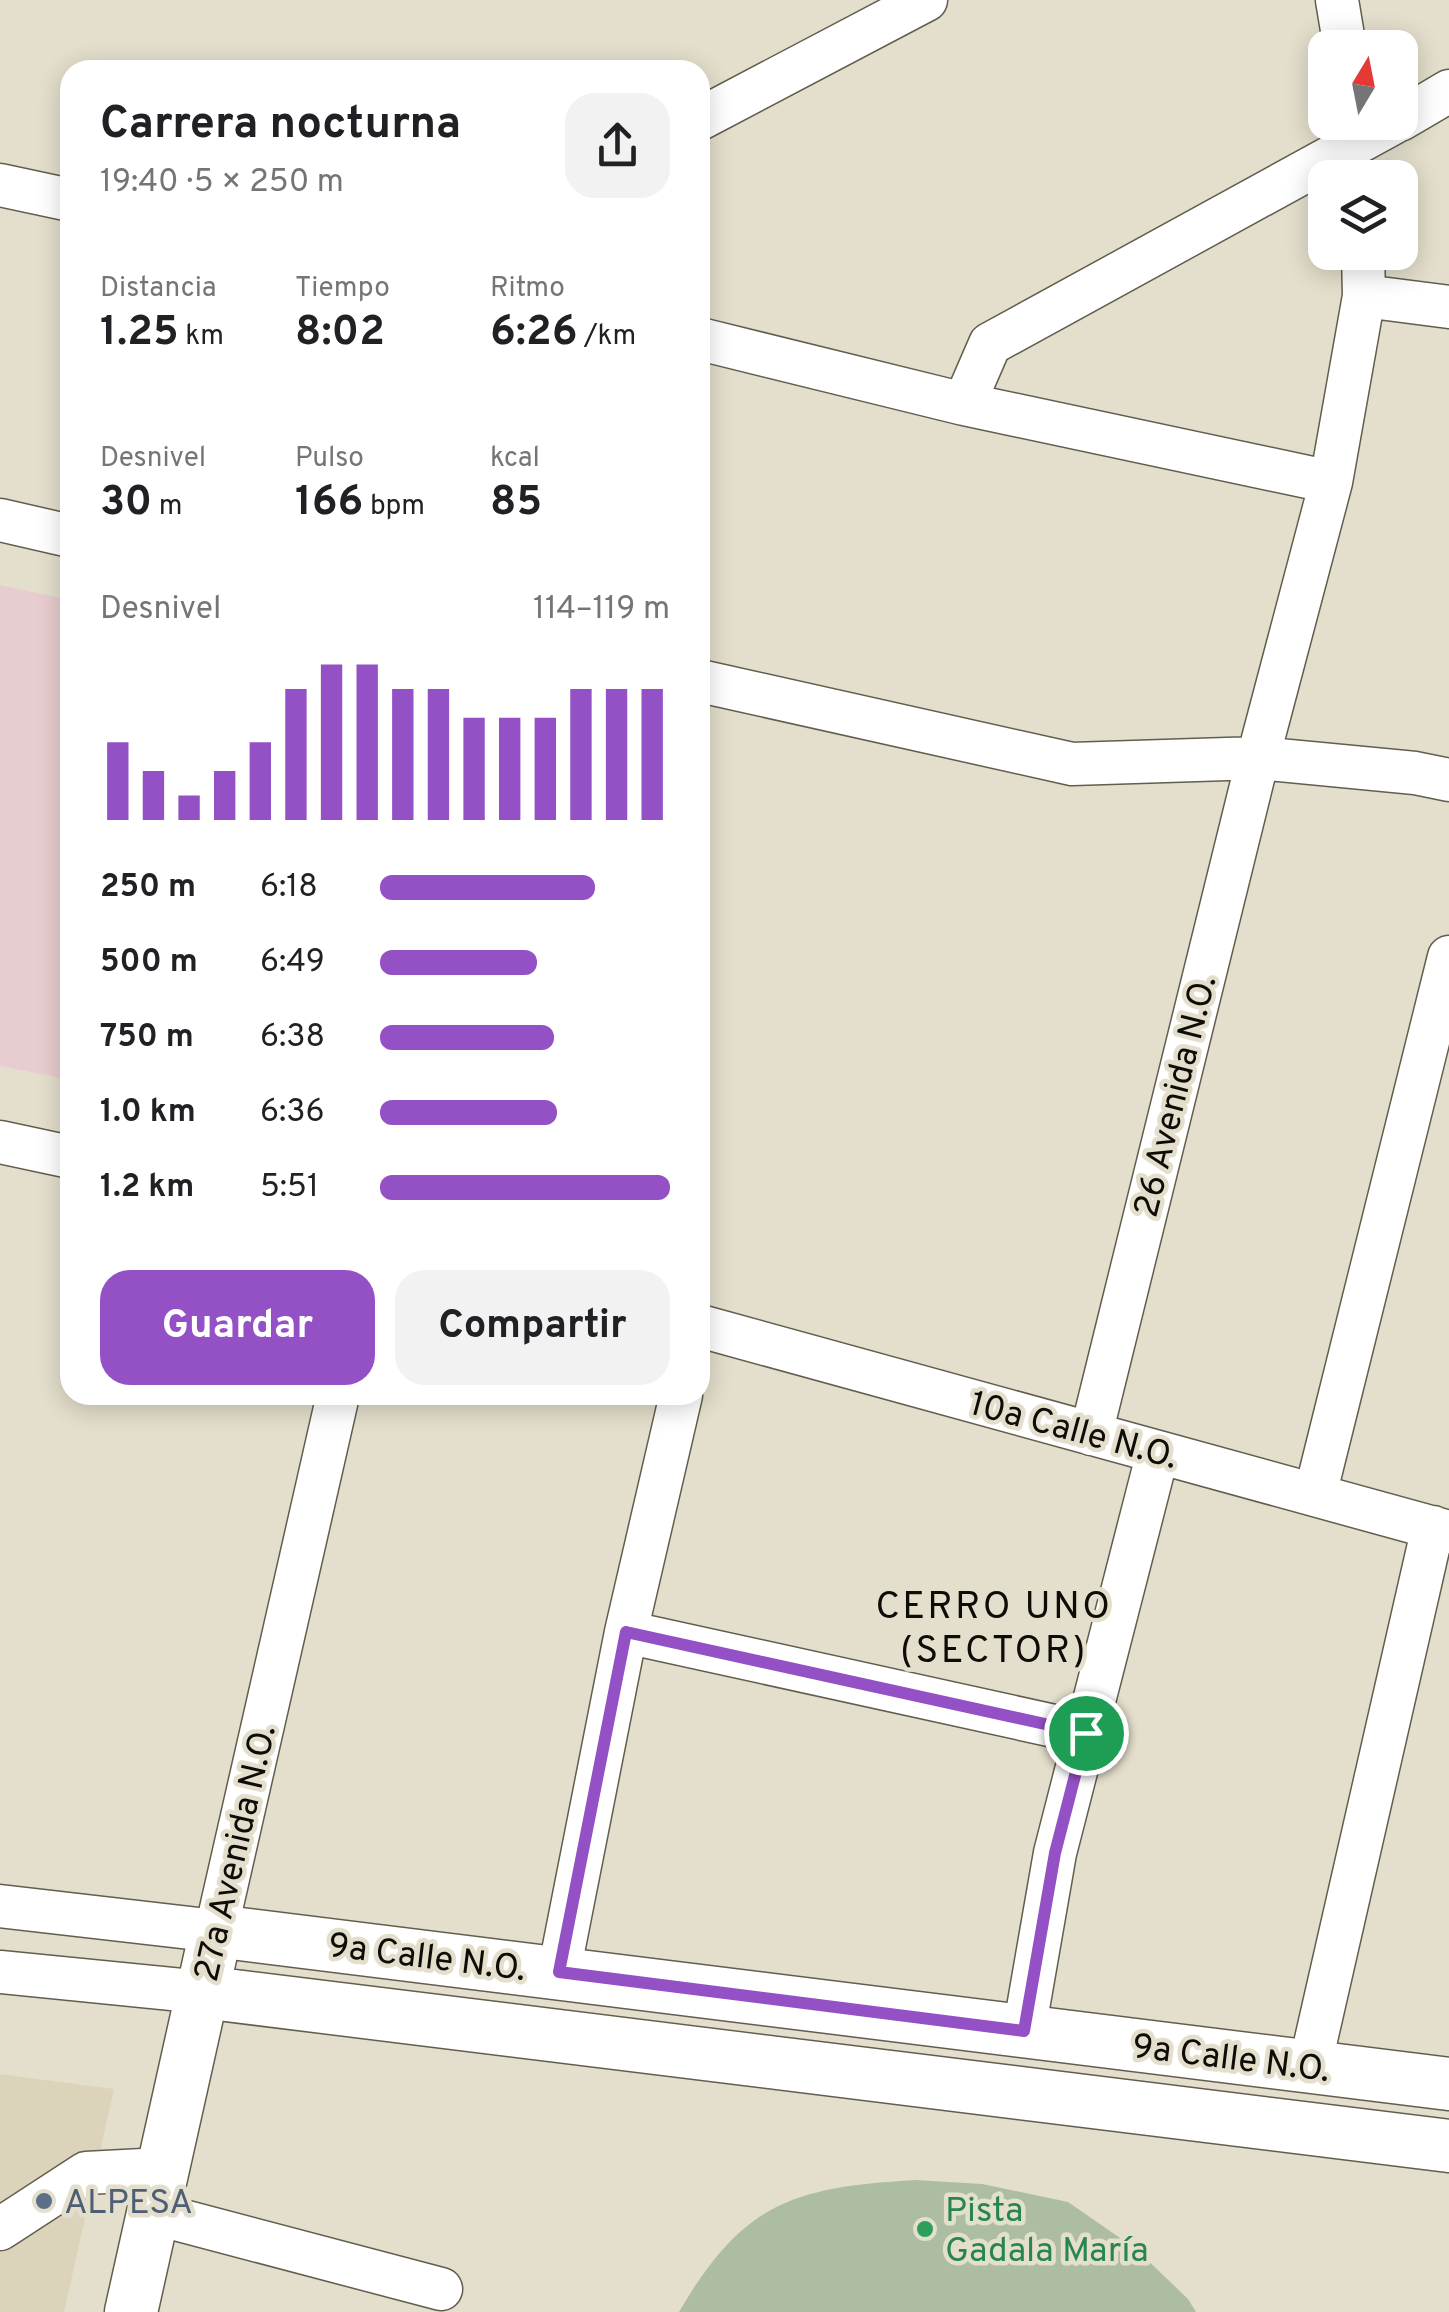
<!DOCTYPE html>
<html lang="es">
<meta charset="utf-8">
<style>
body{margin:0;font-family:Overpass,sans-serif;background:#f2f2f2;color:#202124;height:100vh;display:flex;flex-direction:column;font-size:38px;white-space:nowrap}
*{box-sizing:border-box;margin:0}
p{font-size:32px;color:#757577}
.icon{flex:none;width:55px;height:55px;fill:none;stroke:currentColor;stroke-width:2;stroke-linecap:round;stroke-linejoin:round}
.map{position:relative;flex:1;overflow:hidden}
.side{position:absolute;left:60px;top:60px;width:650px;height:1345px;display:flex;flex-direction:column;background:#fff;border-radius:30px;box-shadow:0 5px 25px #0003}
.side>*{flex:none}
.needle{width:65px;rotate:10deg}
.buttons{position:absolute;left:1308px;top:30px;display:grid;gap:20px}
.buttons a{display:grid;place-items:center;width:110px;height:110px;border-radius:20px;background:#fff;box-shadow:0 5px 25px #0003;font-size:50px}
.pin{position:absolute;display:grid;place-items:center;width:85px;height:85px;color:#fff;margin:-42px;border:5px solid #fff;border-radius:50%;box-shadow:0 2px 10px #0007}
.round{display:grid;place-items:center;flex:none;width:105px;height:105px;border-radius:30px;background:#f2f2f2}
.summary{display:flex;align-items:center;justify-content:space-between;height:170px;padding:0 40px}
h1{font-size:45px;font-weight:700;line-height:75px}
.stats{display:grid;grid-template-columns:repeat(3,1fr);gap:15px;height:170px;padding:10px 40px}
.stats div{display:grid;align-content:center}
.stats b{font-size:42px;font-weight:700}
.stats small{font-size:28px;font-weight:400}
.stats p{font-size:28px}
.chart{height:280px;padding:20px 40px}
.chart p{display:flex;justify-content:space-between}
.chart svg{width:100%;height:180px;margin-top:10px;stroke:#9451c6;stroke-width:6}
.button{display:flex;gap:20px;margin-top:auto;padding:20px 40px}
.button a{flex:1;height:115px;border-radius:30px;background:#9451c6;color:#fff;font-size:40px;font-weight:700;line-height:115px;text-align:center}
.button a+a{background:#f2f2f2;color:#202124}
ul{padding:0 40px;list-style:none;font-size:32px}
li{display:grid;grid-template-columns:160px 120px 1fr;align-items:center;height:75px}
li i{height:25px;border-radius:12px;background:#9451c6}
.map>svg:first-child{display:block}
.built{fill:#dcd4ba}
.education{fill:#e8cdd0}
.green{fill:#adbda1}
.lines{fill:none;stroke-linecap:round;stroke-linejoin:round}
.minor-casing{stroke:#625d4d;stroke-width:45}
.tertiary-casing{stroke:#625d4d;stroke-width:55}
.minor{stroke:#fff;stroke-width:42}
.tertiary{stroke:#fff;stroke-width:52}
.route-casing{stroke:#fff;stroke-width:20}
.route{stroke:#9451c6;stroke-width:12}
.service-dot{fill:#5c6f8a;stroke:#e4dfcc;stroke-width:4}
.leisure-dot{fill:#2e9e5b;stroke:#e4dfcc;stroke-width:4}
.labels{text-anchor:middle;stroke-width:9;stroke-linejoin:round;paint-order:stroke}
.street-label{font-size:35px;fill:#0e0c07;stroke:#e4dfcc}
.service-label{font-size:35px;fill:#4e5e75;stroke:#e4dfcc;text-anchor:start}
.leisure-label{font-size:35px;fill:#27864d;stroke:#e4dfcc;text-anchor:start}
.neighbourhood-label{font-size:38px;letter-spacing:2.5px;fill:#0e0c07;stroke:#e4dfcc}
</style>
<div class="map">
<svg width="1449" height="2312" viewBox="0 0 1449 2312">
<rect width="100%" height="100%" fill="#e4dfcc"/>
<path class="built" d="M0 2074 114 2089 64 2312H0Z"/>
<path class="education" d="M0 585 70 600V1080L0 1066Z"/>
<path class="green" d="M916 2180 982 2184 1068 2202 1136 2249 1188 2299 1196 2312H679C743 2202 794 2187 916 2180Z"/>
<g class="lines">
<g class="minor-casing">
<path id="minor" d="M1337 0 1345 48
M700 119 926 0
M1400 120 1449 91
M0 185 70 200
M1364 296 1449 307
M700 339 964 404 1331 482
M964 404 990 344 1395 122
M0 520 70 536
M700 681 1072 764 1258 758 1415 773 1449 780
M0 1142 70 1157
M700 1326 1449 1532
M1091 1434 1258 758 1331 482 1364 296 1363 252
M1315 1495 1449 957
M626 1632 1086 1733
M0 1906 216 1931 338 1395
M0 1972 202 1992
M559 1972 626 1632 681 1395
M1024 2031 1055 1853 1158 1452
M1310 2066 1433 1527
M153 2213 441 2289
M0 2229 86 2173 162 2169"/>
</g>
<g class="tertiary-casing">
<path id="tertiary" d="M202 1992 1449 2146
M131 2312 216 1931 1449 2084"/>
</g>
<use href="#minor" class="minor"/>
<use href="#tertiary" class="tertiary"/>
</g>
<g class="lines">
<g class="route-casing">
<path id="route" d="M626 1632 1086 1733 1055 1853 1024 2031 559 1972Z"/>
</g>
<use href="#route" class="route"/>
</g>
<circle class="service-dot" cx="44" cy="2201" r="10"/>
<circle class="leisure-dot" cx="925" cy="2229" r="10"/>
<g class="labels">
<g class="street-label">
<text transform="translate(1174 1096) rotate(-76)" y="12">26 Avenida N.O.</text>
<text transform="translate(1074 1429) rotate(15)" y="12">10a Calle N.O.</text>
<text transform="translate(234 1853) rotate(-77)" y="12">27a Avenida N.O.</text>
<text transform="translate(427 1956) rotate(7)" y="12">9a Calle N.O.</text>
<text transform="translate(1231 2057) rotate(7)" y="12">9a Calle N.O.</text>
</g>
<g class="service-label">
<text x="64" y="2213">ALPESA</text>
</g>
<g class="leisure-label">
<text x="945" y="2221">Pista<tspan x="945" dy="40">Gadala María</tspan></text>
</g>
<g class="neighbourhood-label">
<text x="994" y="1618">CERRO UNO<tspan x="994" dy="44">(SECTOR)</tspan></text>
</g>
</g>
</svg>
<div class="buttons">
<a><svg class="needle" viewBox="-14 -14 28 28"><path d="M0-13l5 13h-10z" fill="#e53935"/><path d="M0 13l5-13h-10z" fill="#757577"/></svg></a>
<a><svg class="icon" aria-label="layers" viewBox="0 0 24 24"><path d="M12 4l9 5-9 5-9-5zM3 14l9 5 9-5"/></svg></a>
</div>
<div class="pin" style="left:1086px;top:1733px;background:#1e9e55"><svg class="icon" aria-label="arrive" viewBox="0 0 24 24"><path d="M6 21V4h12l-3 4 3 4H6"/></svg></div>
<section class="side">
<div class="summary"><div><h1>Carrera nocturna</h1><p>19:40 · 5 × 250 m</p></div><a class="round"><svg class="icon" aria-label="share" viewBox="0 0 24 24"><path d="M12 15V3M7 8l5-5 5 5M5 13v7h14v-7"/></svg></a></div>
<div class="stats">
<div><p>Distancia</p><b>1.25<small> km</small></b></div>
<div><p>Tiempo</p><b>8:02</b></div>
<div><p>Ritmo</p><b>6:26<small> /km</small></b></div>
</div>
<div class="stats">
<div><p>Desnivel</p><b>30<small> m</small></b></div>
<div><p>Pulso</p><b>166<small> bpm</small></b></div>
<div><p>kcal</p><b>85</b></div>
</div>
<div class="chart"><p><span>Desnivel</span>114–119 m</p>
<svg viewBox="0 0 160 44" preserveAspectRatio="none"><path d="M5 44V25M15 44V32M25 44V38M35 44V32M45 44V25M55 44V12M65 44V6M75 44V6M85 44V12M95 44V12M105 44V19M115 44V19M125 44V19M135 44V12M145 44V12M155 44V12"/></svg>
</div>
<ul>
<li><b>250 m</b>6:18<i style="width:74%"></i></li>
<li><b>500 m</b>6:49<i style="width:54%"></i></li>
<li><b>750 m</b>6:38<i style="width:60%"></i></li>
<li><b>1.0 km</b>6:36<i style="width:61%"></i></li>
<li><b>1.2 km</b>5:51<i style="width:100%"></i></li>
</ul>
<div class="button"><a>Guardar</a><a>Compartir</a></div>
</section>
</div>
